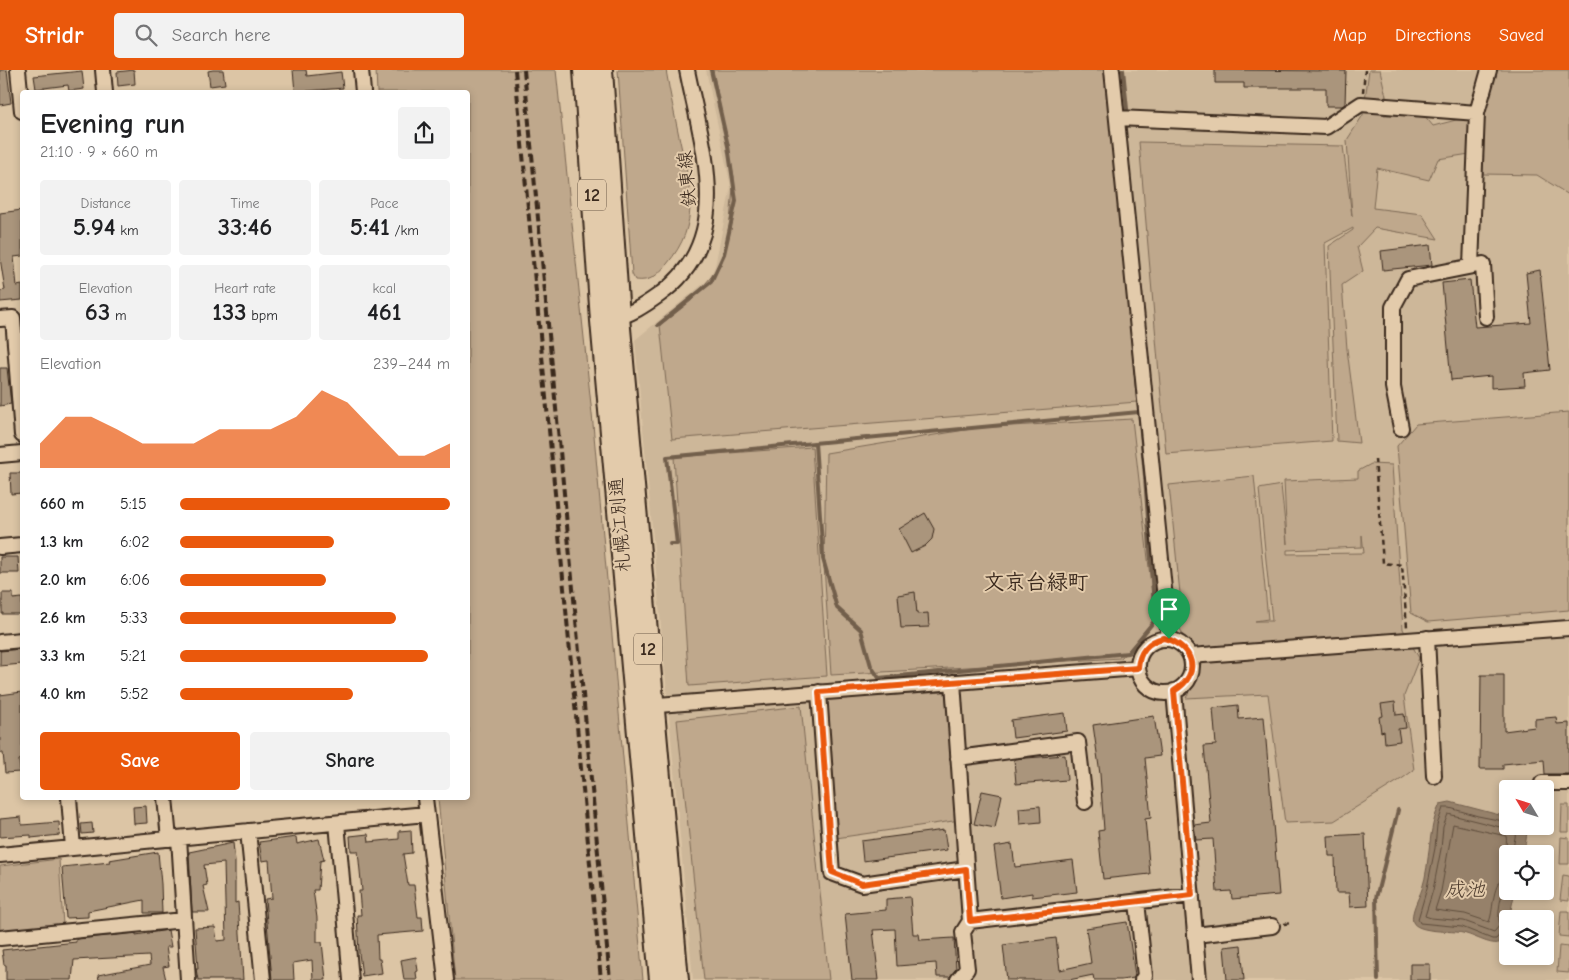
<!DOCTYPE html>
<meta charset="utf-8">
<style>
body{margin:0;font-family:"Comic Neue","Klee One",sans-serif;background:#f2f2f2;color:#202124;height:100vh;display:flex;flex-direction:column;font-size:19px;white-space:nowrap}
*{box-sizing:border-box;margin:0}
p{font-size:16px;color:#757577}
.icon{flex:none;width:28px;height:28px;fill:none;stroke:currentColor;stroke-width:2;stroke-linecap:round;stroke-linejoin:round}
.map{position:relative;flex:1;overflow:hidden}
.side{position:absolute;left:20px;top:20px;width:450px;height:710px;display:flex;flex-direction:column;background:#fff;border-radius:5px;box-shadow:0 2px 8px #0003}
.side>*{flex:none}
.needle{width:32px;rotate:308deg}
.fabs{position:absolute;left:1499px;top:710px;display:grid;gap:10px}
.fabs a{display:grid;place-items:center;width:55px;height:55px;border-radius:5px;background:#fff;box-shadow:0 2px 8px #0003;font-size:25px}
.pin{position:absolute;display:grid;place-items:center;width:42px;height:42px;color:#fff;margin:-51px -21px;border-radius:50% 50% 50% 0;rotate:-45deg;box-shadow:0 0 5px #0007}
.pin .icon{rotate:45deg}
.round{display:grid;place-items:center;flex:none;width:52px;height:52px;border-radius:5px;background:#f2f2f2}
.headline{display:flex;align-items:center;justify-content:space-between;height:85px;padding:0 20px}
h1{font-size:28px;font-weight:700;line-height:38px}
.figures{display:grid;grid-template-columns:repeat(3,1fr);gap:8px;height:85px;padding:5px 20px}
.figures div{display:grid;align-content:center;border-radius:5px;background:#f2f2f2;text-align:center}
.figures b{font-size:25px;font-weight:700}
.figures small{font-size:14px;font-weight:400}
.figures p{font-size:14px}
.chart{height:140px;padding:10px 20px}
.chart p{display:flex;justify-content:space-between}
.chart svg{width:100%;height:90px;margin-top:5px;fill:#ea580c;opacity:.7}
.primary-button{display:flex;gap:10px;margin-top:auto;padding:10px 20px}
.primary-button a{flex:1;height:58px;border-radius:5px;background:#ea580c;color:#fff;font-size:20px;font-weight:700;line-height:58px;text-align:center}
.primary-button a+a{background:#f2f2f2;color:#202124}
ul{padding:0 20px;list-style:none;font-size:16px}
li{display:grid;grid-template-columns:80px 60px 1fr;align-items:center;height:38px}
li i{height:12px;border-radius:6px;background:#ea580c}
header{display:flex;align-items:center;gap:30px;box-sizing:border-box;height:70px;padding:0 25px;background:#ea580c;color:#fff}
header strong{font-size:24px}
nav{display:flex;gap:28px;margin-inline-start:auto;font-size:18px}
.search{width:350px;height:45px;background:#f2f2f2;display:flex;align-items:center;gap:12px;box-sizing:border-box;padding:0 18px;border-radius:5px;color:#757577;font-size:19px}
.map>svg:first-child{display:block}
.built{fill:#cdb799;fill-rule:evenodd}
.green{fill:#bfa88c;stroke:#7d6955;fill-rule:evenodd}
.water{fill:#96816a;stroke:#725e4c}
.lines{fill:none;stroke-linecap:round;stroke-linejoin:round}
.shore{stroke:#5f4d3c;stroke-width:1}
.stream{stroke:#725e4c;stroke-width:4}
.building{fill:#aa957c;stroke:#3b2a1e}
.minor-casing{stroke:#3b2a1e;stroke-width:18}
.highway-casing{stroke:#3b2a1e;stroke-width:24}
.path{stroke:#3b2a1e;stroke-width:2.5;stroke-dasharray:5 4;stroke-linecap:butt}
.minor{stroke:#e3cbab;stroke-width:14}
.highway{stroke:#e3cbab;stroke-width:20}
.rail{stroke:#3b2a1e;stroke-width:4;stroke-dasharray:8 4;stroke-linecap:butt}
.route-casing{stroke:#fff;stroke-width:10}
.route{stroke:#ea580c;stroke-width:6}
.labels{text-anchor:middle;stroke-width:4;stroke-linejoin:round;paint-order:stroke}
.shield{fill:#e3cbab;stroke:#6d5a48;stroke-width:1}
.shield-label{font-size:18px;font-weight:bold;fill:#3b2a1e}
.street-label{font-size:19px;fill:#3b2a1e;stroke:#e3cbab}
.water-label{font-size:20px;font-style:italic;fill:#4d3b2d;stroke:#e3cbab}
.quarter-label{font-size:21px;font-weight:bold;fill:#3b2a1e;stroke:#e3cbab}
</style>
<header>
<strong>Stridr</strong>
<div class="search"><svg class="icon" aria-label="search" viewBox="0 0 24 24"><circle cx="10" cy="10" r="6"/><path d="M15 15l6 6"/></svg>Search here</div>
<nav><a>Map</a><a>Directions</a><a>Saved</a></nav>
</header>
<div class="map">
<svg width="1569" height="910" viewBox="0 0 1569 910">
<rect width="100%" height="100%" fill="#dcc5a5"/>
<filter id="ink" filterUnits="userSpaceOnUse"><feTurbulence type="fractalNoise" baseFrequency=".02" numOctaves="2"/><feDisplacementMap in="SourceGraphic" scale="10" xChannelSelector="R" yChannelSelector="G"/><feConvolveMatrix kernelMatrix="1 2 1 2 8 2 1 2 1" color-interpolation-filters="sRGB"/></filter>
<g filter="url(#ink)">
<path class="built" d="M706 0H1505L1569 85V910H693L635 270 709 209 715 196 731 117ZM1508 719H1545V756H1508ZM1508 784H1545V821H1508ZM1508 849H1545V886H1508Z"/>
<path class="green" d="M376 0H556L593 354 643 910H455L438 728H468V22H377Z
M618 0H666C670 24 675 47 680 71 690 117 701 154 667 194 657 205 652 212 635 210L632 204Z
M713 0H1105L1137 332 672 369 660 255 691 231 721 195 729 163 734 107Z
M1369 0H1380L1386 26 1384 45H1424L1433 56 1456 50 1472 49 1491 0H1569V125L1537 105 1483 104 1482 82 1438 89 1429 110 1377 98 1373 138 1422 144 1438 169 1375 158 1357 177 1363 201 1342 215 1347 279 1359 373 1337 371 1329 176 1353 160V158L1325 173 1332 371 1166 384 1139 72 1343 76 1352 146 1347 70 1363 45Z
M1569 342V540L1428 552 1411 543 1397 376 1416 354Z
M1132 349 1155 550 1121 588 831 605 824 495 826 383 977 358Z
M812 377 827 606 689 616 674 387Z
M1371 394 1392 395 1403 559 1419 588 1404 626 1414 700 1403 708 1334 751 1285 753 1268 624 1186 628 1199 602 1178 554 1183 553 1169 415 1254 406 1268 549 1255 551H1272L1259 419 1281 415 1287 474 1284 411 1358 408V401ZM1362 465 1364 483 1287 484V480L1362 477Z
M945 622 960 750 836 768 823 629Z
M801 636 829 910H704L677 650Z
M1562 735H1569V762H1561Z
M1561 767 1569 768V794H1560Z
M59 789 63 855 0 860V796Z
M1563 805 1569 806V831L1560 830Z
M1561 841H1569V867L1559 866Z
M1559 876 1569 877V903L1557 902Z"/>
<path class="water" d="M1450 732 1507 747 1508 756H1526C1528 765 1525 775 1523 784H1508V821H1515L1509 849H1508C1508 894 1479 863 1456 862 1447 861 1417 862 1413 852 1410 843 1419 828 1422 819 1431 791 1427 760 1440 734Z"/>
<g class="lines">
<path class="shore" d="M1508 752 1478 746 1450 738H1443L1437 755 1435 778 1427 818 1418 849 1420 853 1462 857 1492 869H1496L1503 861 1508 860
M1508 794C1502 783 1508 775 1506 766L1453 754 1441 821 1435 840 1465 844 1489 852C1495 837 1490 814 1508 804
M1508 813C1500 822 1497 844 1500 855L1494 862 1464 851 1431 848 1425 846 1433 820 1441 779 1443 757 1448 744 1504 758 1514 757 1516 762 1512 784"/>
<path class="stream" d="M1123 0 1127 39
M658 255 711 212 724 184 736 131 728 76 711 0
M815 373 823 489 837 538 861 560 871 596 879 608 1128 583 1155 550 1145 406 1133 274
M670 474H677L667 387 1139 342
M1378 910 1376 828 1398 740"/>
</g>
<path class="building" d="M0 0H7L11 33 0 35Z
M134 0 135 14 118 16 117 2Z
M213 0H223L225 14 210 16 208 1Z
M293 0H306L307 6 341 2 343 18 295 22Z
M1215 0 1346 1 1345 34 1342 36H1326V18H1244V13H1215Z
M82 1 84 19 69 21 68 15 36 19 34 6Z
M22 140V186L14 187 17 216 22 215V230L0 232V221L5 220 0 188V143Z
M1430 175 1432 195 1383 200 1381 181Z
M1540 200 1550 300 1524 303 1525 316 1491 318V306L1451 310 1442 213 1470 210 1475 257 1531 253 1526 203Z
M0 298H7L11 334 0 336Z
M10 403H22V423L11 424Z
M925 443 934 459 932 469 925 476 911 483 899 459Z
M0 487H18L19 503H0Z
M915 522 917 544 928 543 929 557 901 558 898 525Z
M2 523H13V529L22 528V544H2Z
M22 579V594L0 596V581Z
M1481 605H1504V661L1535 657V649L1556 647 1557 654 1569 653V704H1545L1544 690 1503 694V699H1480Z
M22 622V689L19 690 20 702 5 703 3 683H0V625Z
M1395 632 1396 645 1404 644 1406 658 1398 659 1400 671 1385 673 1384 661 1381 662 1379 647 1383 646 1381 634Z
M1238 635 1239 649 1264 647 1279 825 1232 829 1231 821 1217 822 1213 769 1196 770 1194 755 1211 753 1204 676 1216 675 1213 638Z
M1065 643 1067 661 1013 668 1011 650Z
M1154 646 1160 686 1145 688 1151 748 1145 749 1150 804 1103 809 1098 761 1104 760 1100 704 1093 655Z
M1065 685 1067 710 1016 714 1014 689Z
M982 721 1002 725 995 758 974 754Z
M146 736 147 753 134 754 133 737Z
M1040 736 1041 752 1020 754 1019 738Z
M21 747 22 755 59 752 60 765 31 768V765L0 767V749Z
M92 753 93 763 82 764 81 754Z
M411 760 412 783 403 784 408 815H414L418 847H422L423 861 377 865 378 889H380L382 903 362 906 359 883 357 845H361L359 821H362L358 781H351L350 766 368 764 369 772 399 769V761Z
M944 760 947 780 863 791 861 771Z
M1365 764 1368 836 1350 837 1349 823H1336L1335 786H1329L1328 766Z
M296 767 297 774 319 769 324 790 320 791 318 820H313L317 848V872H322L326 910H313L312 890 293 893 294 910H272L265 829 272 828 269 790 262 791 259 772Z
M233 773 235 792V833L238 832 243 910H198L196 899H198L195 858 215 857 217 871 226 870 224 793 204 795 207 815 203 816 209 842H192L189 782Z
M1012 774 1015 797 1073 790 1077 822 1032 827V823L1001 828 994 777Z
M158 782 161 814 162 843H144V830L88 841V847L66 848 62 797 110 792 109 790Z
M910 827 913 864H919L920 870 954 868 956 899 950 907H937L936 893 897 896 895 859 873 860 879 910H852L845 844 886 840V829Z
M1127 852 1135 905 1134 908 1121 910H1094L1093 905 1069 910H1007L1003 875 1056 868 1060 900 1091 893 1086 858Z
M168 860 171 877H166L169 896 163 897 166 910H99L98 905 150 895 149 886 74 890 72 910H6V895H4L2 880 76 872V869L136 863V865Z
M1241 875 1244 910H1227L1224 877Z
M416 887 418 901 416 902 417 910H404L401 890Z
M1410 894H1430V910H1410Z"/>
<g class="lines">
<g class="minor-casing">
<path id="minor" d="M18 0 22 41
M103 0 105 22
M361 0 363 22
M1112 0 1169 569
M1477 43 1489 0
M1117 48 1326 57 1361 34 1477 43 1471 196
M0 249 13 248 22 365
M612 249C630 245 645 235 659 225 737 170 702 77 687 0
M1401 358 1393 317V237L1408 209 1483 194 1486 247
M0 385 22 383
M0 477 22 475
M1427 568 1434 706
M1138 596a27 27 0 1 1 54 0a27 27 0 1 1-54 0Z
M0 572 22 570
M1190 586 1569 558
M953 612 970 851 1192 825
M1174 621 1199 910
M819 622 832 803 862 814 966 799
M645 636 1138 598
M958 688 1078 672 1085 732
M1542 713H1569
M69 728 73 778
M165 728 169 769
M425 728 446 910
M337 753 351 910
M248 761 263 910
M179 768 188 910
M0 785 426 744
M1137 832 1145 906 1142 910
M1195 865 1272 856
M0 868 184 850
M958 910 967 899 963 862 970 851"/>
</g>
<g class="highway-casing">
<path id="highway" d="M584 0 601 251 660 910
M602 0 619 247 678 910"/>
</g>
<path class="path" d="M1363 22 1365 0
M1375 389 1383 493 1402 495 1407 557
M1284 854 1292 853"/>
<use href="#minor" class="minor"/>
<use href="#highway" class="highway"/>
<path class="rail" d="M515 0 601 910
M524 0 610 910"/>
</g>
</g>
<g class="lines" filter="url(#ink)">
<g class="route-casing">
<path id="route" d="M1164 568C1193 576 1203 604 1174 621L1192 825 970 851 966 799 862 814 832 802 819 622 1138 598C1139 582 1148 571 1164 568Z"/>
</g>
<use href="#route" class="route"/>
</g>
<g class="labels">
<g class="shield">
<rect x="578" y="109.5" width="28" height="31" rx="4"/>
<rect x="634" y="563.5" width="28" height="31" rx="4"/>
</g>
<g class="shield-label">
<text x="592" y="131">12</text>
<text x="648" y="585">12</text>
</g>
<g class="street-label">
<text transform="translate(686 109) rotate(-95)" y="7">鉄東線</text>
<text transform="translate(619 455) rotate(-95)" y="7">札幌江別通</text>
</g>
<g class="water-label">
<text x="1465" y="826">成池</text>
</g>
<g class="quarter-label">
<text x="1036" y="519">文京台緑町</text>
</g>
</g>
</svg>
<div class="fabs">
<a><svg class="needle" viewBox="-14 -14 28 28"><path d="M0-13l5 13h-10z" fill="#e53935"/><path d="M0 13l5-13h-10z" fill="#757577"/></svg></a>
<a><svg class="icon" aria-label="locate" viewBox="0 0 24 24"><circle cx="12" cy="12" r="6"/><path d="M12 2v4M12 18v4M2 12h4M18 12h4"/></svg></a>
<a><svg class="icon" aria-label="layers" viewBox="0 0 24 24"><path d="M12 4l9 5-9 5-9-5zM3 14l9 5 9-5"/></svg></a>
</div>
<div class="pin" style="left:1169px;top:569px;background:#1e9e55"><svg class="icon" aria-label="arrive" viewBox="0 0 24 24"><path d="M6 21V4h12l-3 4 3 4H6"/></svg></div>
<section class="side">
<div class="headline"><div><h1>Evening run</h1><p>21:10 · 9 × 660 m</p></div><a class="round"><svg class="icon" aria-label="share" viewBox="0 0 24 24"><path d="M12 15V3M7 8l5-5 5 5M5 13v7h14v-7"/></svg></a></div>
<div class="figures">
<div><p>Distance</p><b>5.94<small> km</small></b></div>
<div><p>Time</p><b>33:46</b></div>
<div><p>Pace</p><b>5:41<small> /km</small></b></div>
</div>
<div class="figures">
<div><p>Elevation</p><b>63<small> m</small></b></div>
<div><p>Heart rate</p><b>133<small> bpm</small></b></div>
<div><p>kcal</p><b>461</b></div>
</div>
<div class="chart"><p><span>Elevation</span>239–244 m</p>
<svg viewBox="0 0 160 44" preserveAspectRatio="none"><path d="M0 44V32L10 19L20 19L30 25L40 32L50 32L60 32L70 25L80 25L90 25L100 19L110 6L120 12L130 25L140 38L150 38L160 32V44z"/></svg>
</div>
<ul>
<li><b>660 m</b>5:15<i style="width:100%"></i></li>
<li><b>1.3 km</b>6:02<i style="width:57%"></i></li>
<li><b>2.0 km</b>6:06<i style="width:54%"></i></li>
<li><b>2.6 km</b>5:33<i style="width:80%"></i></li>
<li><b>3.3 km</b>5:21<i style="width:92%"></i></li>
<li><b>4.0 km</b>5:52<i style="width:64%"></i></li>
</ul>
<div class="primary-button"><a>Save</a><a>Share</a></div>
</section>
</div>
